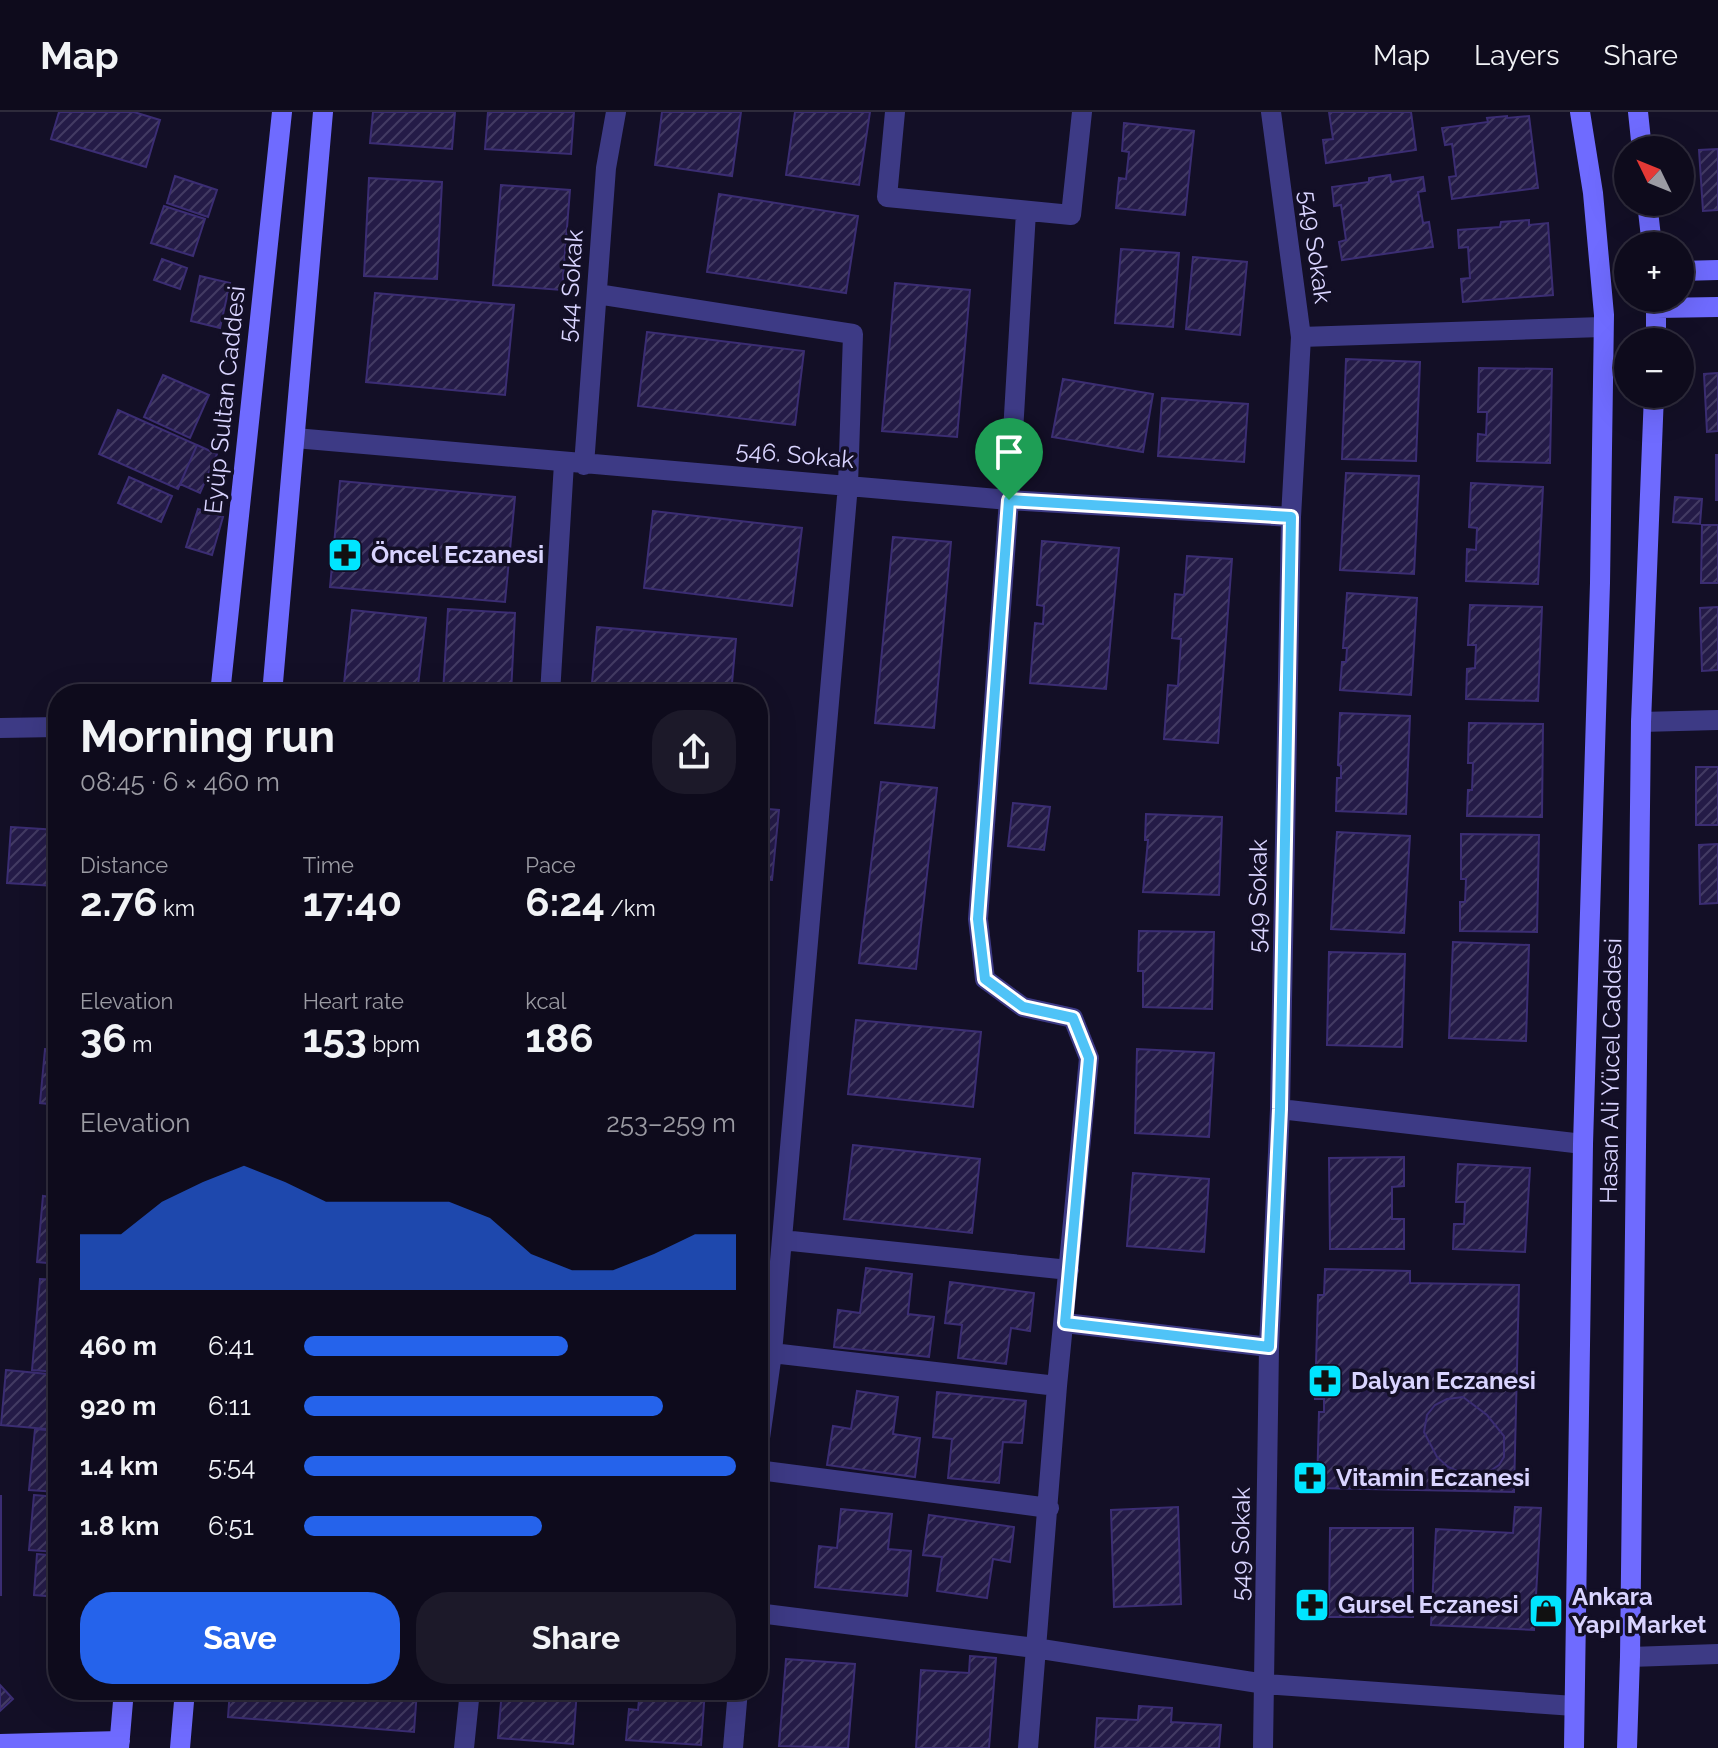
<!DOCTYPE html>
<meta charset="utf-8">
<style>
body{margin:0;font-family:Raleway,sans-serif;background:#1c1929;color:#f1f3f6;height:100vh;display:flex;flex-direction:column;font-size:30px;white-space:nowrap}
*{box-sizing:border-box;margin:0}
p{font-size:26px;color:#9b9ba3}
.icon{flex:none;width:44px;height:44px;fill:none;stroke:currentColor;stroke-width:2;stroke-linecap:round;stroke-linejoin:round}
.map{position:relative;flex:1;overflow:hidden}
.side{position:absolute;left:48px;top:572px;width:720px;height:1016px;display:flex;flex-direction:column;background:#0e0b1c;border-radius:32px;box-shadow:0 8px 32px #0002,0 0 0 2px #2e2b3b}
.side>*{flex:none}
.needle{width:52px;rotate:313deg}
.controls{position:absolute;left:1614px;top:24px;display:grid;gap:16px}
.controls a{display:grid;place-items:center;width:80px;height:80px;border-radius:50%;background:#0e0b1c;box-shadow:0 8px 32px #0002,0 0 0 2px #2e2b3b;font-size:40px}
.pin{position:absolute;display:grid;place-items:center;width:68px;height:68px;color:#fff;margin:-82px -34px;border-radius:50% 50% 50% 0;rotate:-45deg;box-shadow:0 0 8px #0007}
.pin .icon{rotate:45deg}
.round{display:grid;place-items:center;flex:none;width:84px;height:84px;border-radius:32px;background:#1c1929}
.head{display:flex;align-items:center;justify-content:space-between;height:136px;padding:0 32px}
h1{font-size:44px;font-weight:700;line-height:60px}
.figures{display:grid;grid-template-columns:repeat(3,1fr);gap:12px;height:136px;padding:8px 32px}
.figures div{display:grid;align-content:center}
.figures b{font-size:40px;font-weight:700}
.figures small{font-size:22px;font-weight:400}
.figures p{font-size:22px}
.chart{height:224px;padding:16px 32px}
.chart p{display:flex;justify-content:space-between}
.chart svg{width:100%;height:144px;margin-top:8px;fill:#2563eb;opacity:.7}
.primary-button{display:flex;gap:16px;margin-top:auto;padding:16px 32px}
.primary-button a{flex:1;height:92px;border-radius:32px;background:#2563eb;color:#fff;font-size:32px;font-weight:700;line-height:92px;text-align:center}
.primary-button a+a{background:#1c1929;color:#f1f3f6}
ul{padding:0 32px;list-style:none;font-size:26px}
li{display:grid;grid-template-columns:128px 96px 1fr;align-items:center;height:60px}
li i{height:20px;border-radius:10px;background:#2563eb}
header{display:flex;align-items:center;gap:48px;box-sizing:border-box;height:112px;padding:0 40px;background:#0e0b1c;border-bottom:2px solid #2e2b3b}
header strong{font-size:38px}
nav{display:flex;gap:44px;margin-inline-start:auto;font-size:28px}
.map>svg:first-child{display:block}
.building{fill:url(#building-hatch);stroke:#3b2d73;stroke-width:2}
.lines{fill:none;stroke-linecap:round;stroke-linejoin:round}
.street{stroke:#3d3a85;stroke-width:20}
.secondary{stroke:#6f6bff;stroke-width:20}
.route-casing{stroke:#fff;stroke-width:16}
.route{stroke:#4fc3f7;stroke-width:10}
.labels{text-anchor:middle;stroke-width:7;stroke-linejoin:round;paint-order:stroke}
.street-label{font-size:24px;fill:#d9d4ff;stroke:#130f26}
.poi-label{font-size:24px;font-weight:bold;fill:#d9d4ff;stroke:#130f26;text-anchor:start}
</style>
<header>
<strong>Map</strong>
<nav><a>Map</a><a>Layers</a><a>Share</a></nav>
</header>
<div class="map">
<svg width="1718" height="1636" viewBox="0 0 1718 1636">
<defs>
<pattern id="building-hatch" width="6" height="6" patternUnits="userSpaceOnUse" patternTransform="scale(2)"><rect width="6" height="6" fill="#241b47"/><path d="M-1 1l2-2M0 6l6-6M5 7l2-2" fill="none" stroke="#433b63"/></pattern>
</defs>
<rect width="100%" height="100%" fill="#130f26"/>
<path class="building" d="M59 0H134L160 8 146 55 51 27Z
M373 0H455L452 37 370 31Z
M488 0H574L571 42 485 37Z
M662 0H741L732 64 655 53Z
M795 0H870L859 73 786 63Z
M1329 0H1411L1416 38 1326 51 1323 28 1333 27Z
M1507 4V6L1529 4 1538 76 1452 87 1449 65 1456 64 1452 32 1445 33 1442 16 1488 10 1487 6Z
M1124 11 1194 19 1185 103 1116 96 1119 66 1126 67 1129 40 1122 39Z
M1718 37V98L1703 99 1699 38Z
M1390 63 1391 70 1423 65 1425 79 1418 80 1423 111 1429 110 1433 135 1342 148 1339 130 1346 128 1341 93 1334 94 1332 75 1369 70V66Z
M175 64 217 78 208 105 167 91Z
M369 66 442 70 437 167 364 164Z
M501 73 570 78 562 178 493 173Z
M719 82 858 104 846 181 707 160Z
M164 94 205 107 193 144 151 131Z
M1529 108V113L1548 111 1553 183 1463 190 1461 167 1470 166 1468 135 1459 136 1458 118 1500 115 1501 110Z
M1121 137 1179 141 1173 215 1115 211Z
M1193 145 1247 150 1240 223 1186 217Z
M162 147 187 156 180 177 154 168Z
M200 164 230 171 220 216 191 209Z
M895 171 970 178 957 325 882 319Z
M375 181 514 193 505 283 366 270Z
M647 220 804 239 795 313 638 294Z
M1346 247 1420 250 1416 349 1342 347Z
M1479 256 1552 257 1550 351 1477 349 1478 322 1486 323 1487 300H1478Z
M1718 261V319L1707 320 1704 262Z
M163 263 209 283 190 326 144 305Z
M1063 267 1153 282 1143 340 1052 325Z
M1162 286 1248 292 1244 350 1158 344Z
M118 298 197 333 178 377 99 342Z
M197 333 217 342 200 381 180 372Z
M1716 343H1718V388H1716Z
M1346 361 1419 364 1414 462 1340 458Z
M129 365 172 384 161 410 118 391Z
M340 369 515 385 505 490 330 475Z
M1471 371 1543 375 1538 472 1466 469 1467 437 1476 438 1477 416 1469 415Z
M1675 385 1702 387 1700 412 1673 410Z
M198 397 223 405 212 443 186 435Z
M653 399 802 416 792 494 644 476Z
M1702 413H1718V471H1701Z
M893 425 951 430 934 616 875 611Z
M1042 429 1119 436 1106 577 1030 571 1035 511 1043 512 1044 494 1037 493Z
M1187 444 1232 447 1218 631 1164 627 1168 573 1178 574 1181 527 1172 526 1175 482 1184 483Z
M1347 481 1417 486 1411 583 1340 578 1342 550H1346L1347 536H1343Z
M1470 493 1542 495 1538 589 1466 587 1467 557 1475 556 1476 533H1468Z
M1718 495V558L1702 559 1700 496Z
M448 497 515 501 511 582 443 581Z
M352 498 426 506 417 582 343 581Z
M597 515 736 527 731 582H591Z
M1340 601 1410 604 1406 702 1336 699 1337 666H1341V654L1338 653Z
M1469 611 1543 612 1542 705 1467 704 1468 678H1472L1473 651H1468Z
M1696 655H1718V713H1696Z
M881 670 937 676 916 857 859 851Z
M1013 691 1050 695 1044 738 1008 734Z
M758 696 779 698 772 768 758 767Z
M1146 702 1222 705 1219 783 1143 780 1148 728H1145Z
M11 715 58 718 55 774 7 771Z
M1337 720 1410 724 1404 821 1331 817Z
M1461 722 1539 723 1537 820 1460 819V790H1465L1466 767H1461Z
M1718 732V791L1700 792 1699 733Z
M758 778 768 779 760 854H758Z
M1139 819 1214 820 1212 897 1143 895V859H1138Z
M1453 830 1529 833 1526 929 1449 926Z
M1329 840 1405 842 1402 935 1327 933Z
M856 908 981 920 973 995 848 982Z
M45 937 58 938V993L40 991Z
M1137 937 1214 941 1209 1025 1135 1021Z
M853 1033 980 1047 972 1121 844 1107Z
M1404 1045V1074L1392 1075V1107H1404V1137H1330L1329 1046Z
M1458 1052 1530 1056 1525 1140 1453 1137 1454 1112H1464L1465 1090H1456Z
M1133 1061 1209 1067 1204 1140 1127 1134Z
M58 1077V1152L37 1150 43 1084 57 1086Z
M866 1156 912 1162 908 1202 934 1205 929 1245 834 1235 838 1198 860 1201Z
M1325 1157 1410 1159V1171L1519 1173 1514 1380 1317 1376 1319 1300H1324V1287H1315L1318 1183H1324Z
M40 1167 58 1168V1260L32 1258Z
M950 1170 1034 1181 1030 1219 1011 1216 1006 1252 958 1246 962 1213 945 1211Z
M6 1258 58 1263V1318L1 1313Z
M857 1279 898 1285 893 1322 920 1326 915 1365 827 1353 833 1314 851 1317Z
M937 1280 1026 1289 1022 1331 1003 1330 999 1371 948 1366 952 1327 933 1325Z
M1463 1285 1487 1303 1504 1324V1345L1499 1353 1487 1361 1464 1362 1448 1355 1437 1345 1424 1320 1427 1303 1435 1293 1447 1287Z
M35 1317 58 1319V1380L29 1378Z
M34 1383 58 1385V1440L29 1438Z
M0 1384H1V1483H0Z
M1178 1395 1181 1492 1114 1495 1111 1398Z
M1515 1395 1541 1396 1534 1518 1431 1513 1436 1417 1513 1421Z
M841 1397 892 1402 888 1437 911 1439 907 1484 815 1475 819 1434 837 1436Z
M929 1403 1014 1415 1010 1450 993 1447 987 1486 937 1479 942 1445 923 1443Z
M1330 1416H1413V1505H1329Z
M37 1442 58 1444V1485L34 1483Z
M970 1544 996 1546 989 1636H916L921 1558 969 1561Z
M786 1547 855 1552 848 1636 779 1634Z
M0 1573 13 1587 0 1599Z
M230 1578H417L414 1620 228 1605Z
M502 1578H577L573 1632 498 1626Z
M640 1578H705L701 1633 626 1628 629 1597 638 1598Z
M1139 1594 1172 1596 1171 1610 1221 1613 1219 1636H1095L1097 1606 1138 1608Z"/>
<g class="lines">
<path class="street" d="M895 0 887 85 1071 103 1082 0
M1026 100 1009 388 978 807 985 867 1023 895 1073 906 1089 946 1057 1274 1028 1636
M597 182 853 222 848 373 772 1241 758 1340
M1301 225 1602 215
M295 326 1009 388 1291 405
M584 353 606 56 616 0
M550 582 564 351
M1641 610 1718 608
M0 616 58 615
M1280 997 1583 1032
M782 1128 1069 1158
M1065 1211 1269 1235
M772 1241 1057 1274
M758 1358 1049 1396
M758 1501 1035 1536 1265 1572 1574 1594
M1630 1545 1718 1542
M464 1636 470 1578
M733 1636 738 1578
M1263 1636 1269 1235 1280 997 1291 405 1301 225 1271 0"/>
<path class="secondary" d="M1638 0 1642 38
M1647 90 1652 134
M1680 159 1718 158
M1657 196 1718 195
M1656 230V186
M220 582 282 0
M272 582 323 0
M0 1632 120 1629
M119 1636 124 1578
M180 1636 185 1578
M1574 1636 1583 1032 1600 471 1604 203 1593 81 1580 0
M1627 1636 1630 1545 1641 610 1654 282"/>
</g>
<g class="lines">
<g class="route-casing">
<path id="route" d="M1009 388 1291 405 1280 997 1269 1235 1065 1211 1089 946 1073 906 1023 895 985 867 978 807Z"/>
</g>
<use href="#route" class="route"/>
</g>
<defs>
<g id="pharmacy-square" transform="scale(1.8)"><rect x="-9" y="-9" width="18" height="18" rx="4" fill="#00e5ff" stroke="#130f26"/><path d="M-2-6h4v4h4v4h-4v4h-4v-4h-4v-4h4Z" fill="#111"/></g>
<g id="shop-square" transform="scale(1.8)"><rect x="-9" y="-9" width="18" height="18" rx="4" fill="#00e5ff" stroke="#130f26"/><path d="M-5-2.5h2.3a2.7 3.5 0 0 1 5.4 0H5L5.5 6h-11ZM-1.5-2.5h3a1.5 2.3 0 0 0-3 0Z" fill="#111"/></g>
</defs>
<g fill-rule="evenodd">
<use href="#pharmacy-square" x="345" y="443"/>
<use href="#pharmacy-square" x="1325" y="1269"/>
<use href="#pharmacy-square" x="1310" y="1366"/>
<use href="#pharmacy-square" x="1312" y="1493"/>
<use href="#shop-square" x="1546" y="1499"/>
</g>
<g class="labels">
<g class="street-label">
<text transform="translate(1315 135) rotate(82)" y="8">549 Sokak</text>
<text transform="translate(571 174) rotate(-86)" y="8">544 Sokak</text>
<text transform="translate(225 288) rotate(-84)" y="8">Eyüp Sultan Caddesi</text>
<text transform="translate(795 343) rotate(5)" y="8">546. Sokak</text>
<text transform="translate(1258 784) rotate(-89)" y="8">549 Sokak</text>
<text transform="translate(1611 959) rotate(-89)" y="8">Hasan Ali Yücel Caddesi</text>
<text transform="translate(1241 1432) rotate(-89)" y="8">549 Sokak</text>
</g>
<g class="poi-label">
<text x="371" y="451">Öncel Eczanesi</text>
<text x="1351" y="1277">Dalyan Eczanesi</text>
<text x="1336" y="1374">Vitamin Eczanesi</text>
<text x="1572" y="1493">Ankara<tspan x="1572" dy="28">Yapı Market</tspan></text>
<text x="1338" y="1501">Gursel Eczanesi</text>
</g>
</g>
</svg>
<div class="controls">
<a><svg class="needle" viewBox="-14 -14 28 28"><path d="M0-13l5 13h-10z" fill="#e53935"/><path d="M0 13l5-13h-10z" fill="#9b9ba3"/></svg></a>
<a>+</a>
<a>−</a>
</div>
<div class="pin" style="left:1009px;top:388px;background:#1e9e55"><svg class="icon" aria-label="arrive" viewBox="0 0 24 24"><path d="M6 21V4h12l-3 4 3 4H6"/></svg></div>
<section class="side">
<div class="head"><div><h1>Morning run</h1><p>08:45 · 6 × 460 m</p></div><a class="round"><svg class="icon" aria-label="share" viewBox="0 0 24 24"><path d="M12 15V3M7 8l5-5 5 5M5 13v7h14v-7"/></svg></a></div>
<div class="figures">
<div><p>Distance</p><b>2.76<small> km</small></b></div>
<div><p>Time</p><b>17:40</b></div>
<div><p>Pace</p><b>6:24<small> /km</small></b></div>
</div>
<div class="figures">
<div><p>Elevation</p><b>36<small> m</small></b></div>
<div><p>Heart rate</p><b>153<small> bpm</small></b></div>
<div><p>kcal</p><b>186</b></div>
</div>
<div class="chart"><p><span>Elevation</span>253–259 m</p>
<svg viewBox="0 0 160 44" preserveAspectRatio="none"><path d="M0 44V27L10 27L20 17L30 11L40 6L50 11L60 17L70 17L80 17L90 17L100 22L110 33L120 38L130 38L140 33L150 27L160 27V44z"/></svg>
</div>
<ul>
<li><b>460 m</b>6:41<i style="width:61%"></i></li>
<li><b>920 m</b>6:11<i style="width:83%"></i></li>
<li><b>1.4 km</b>5:54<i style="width:100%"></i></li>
<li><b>1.8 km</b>6:51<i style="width:55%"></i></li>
</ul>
<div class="primary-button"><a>Save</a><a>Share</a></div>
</section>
</div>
